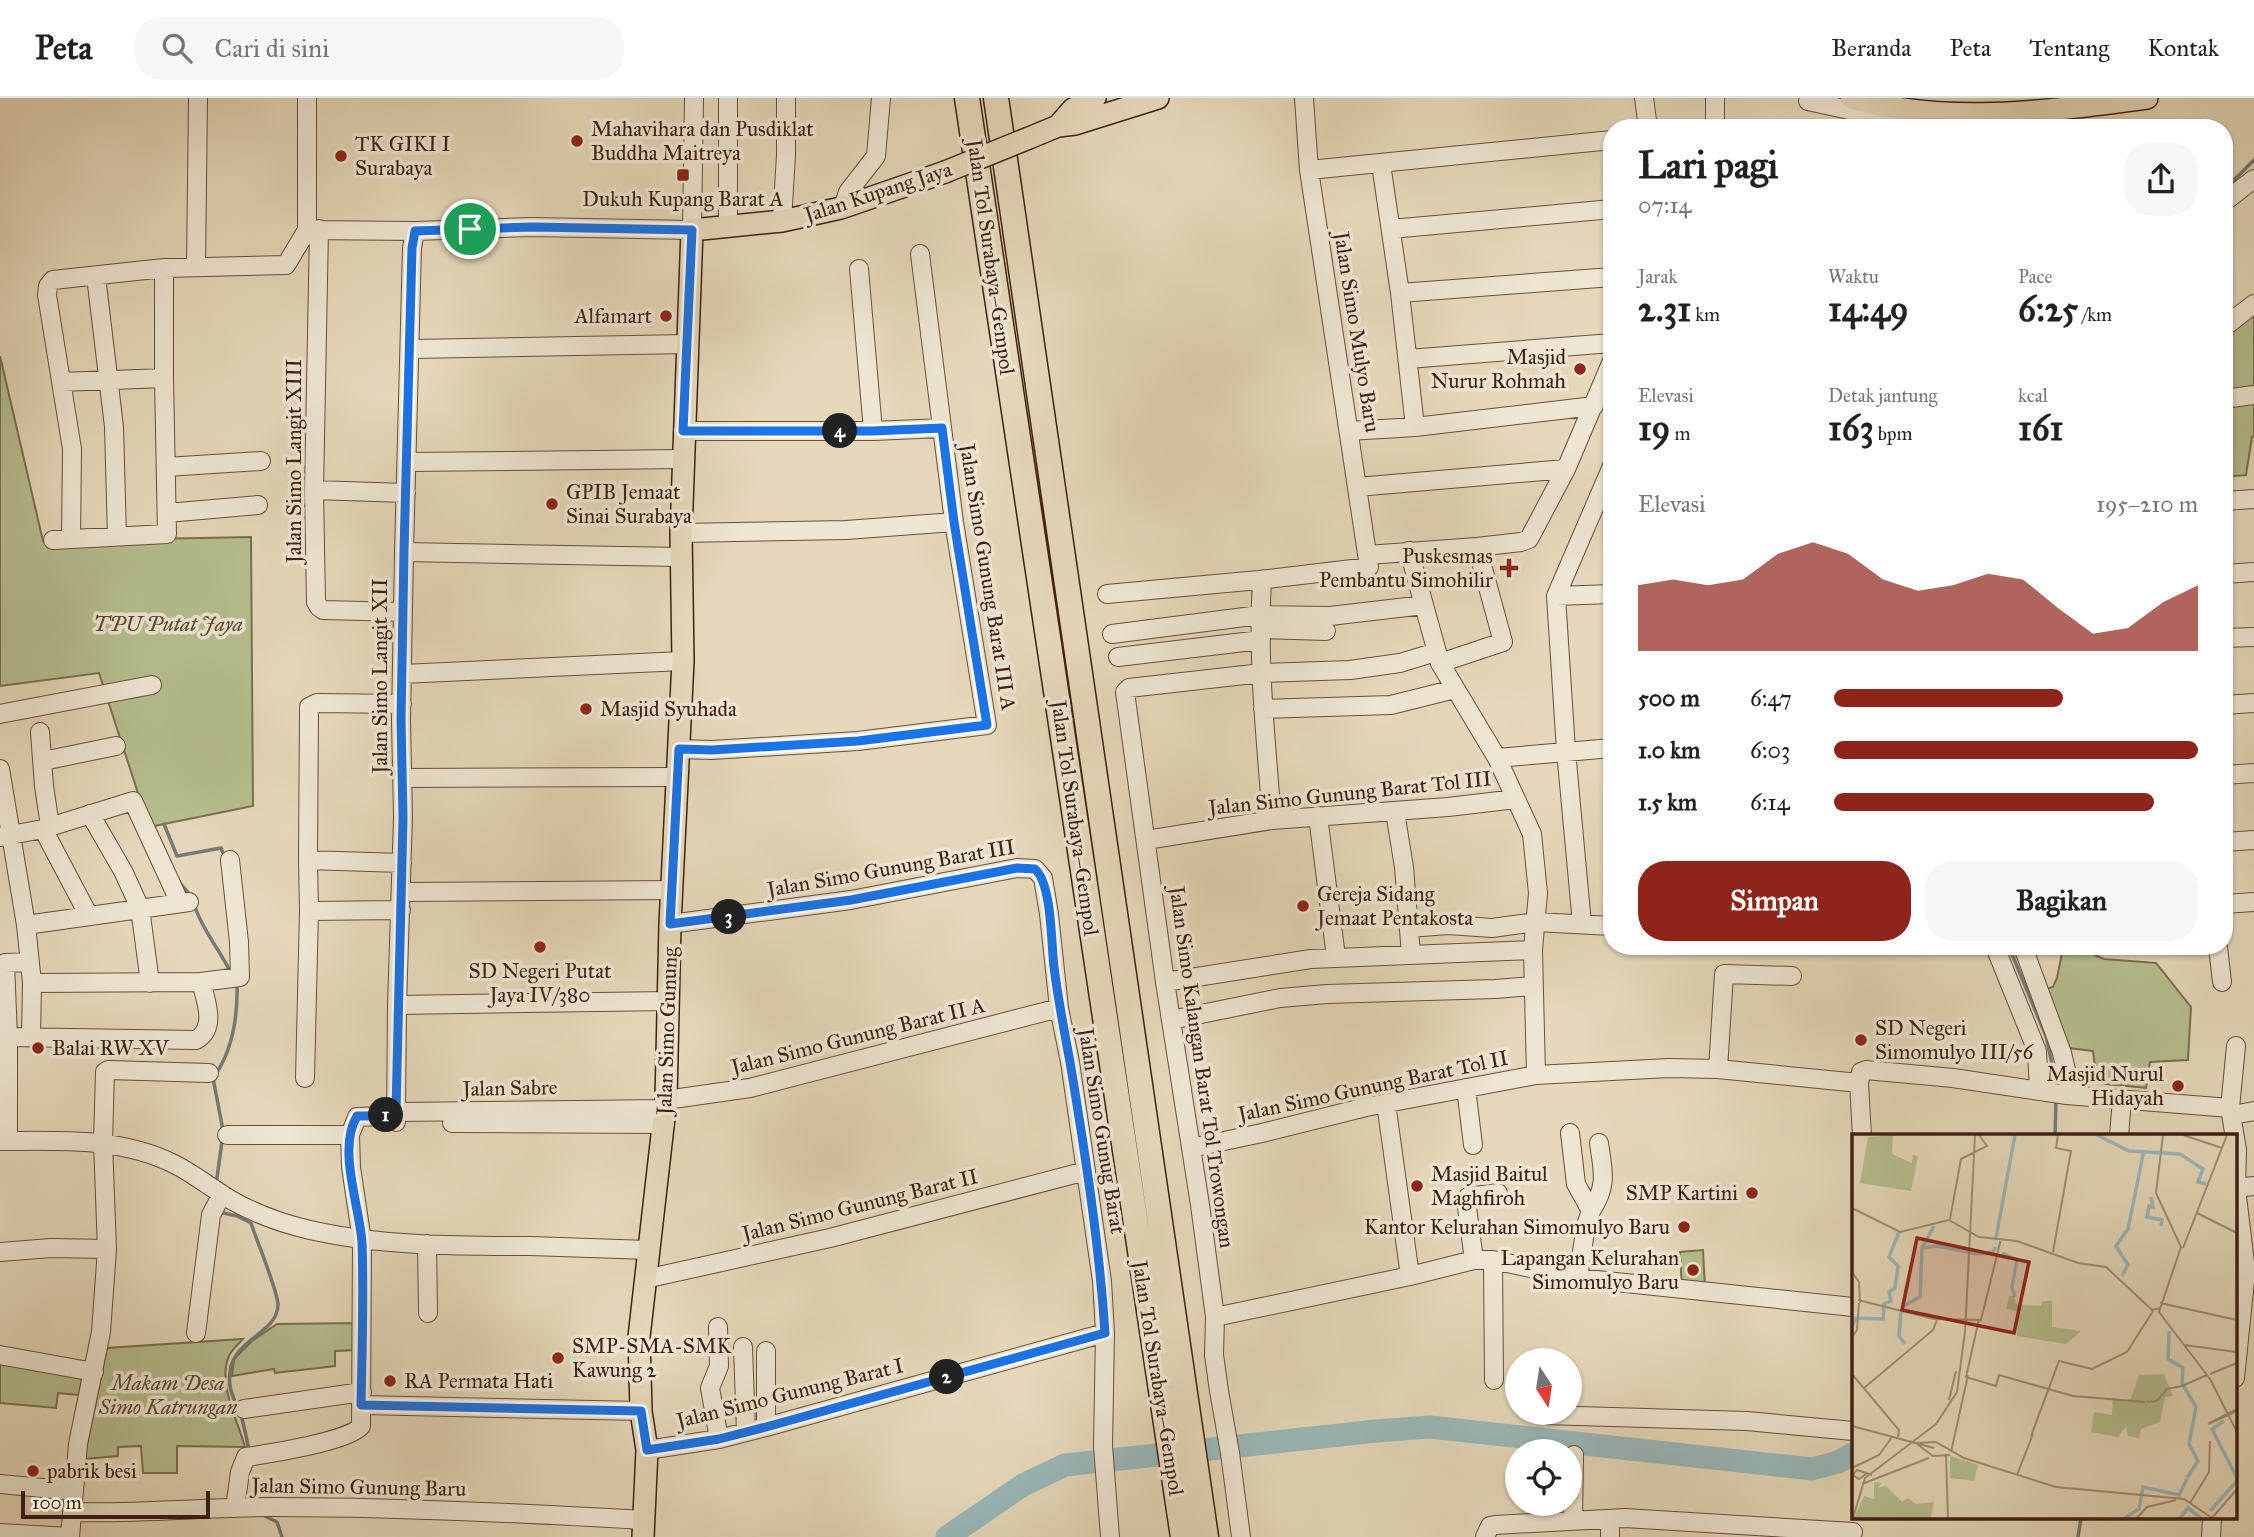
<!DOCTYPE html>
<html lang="id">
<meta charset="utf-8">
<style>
body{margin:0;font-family:"IM FELL Great Primer",serif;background:#f6f6f6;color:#202124;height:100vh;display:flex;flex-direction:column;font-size:26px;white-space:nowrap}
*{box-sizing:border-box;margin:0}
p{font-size:23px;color:#757577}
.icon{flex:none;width:38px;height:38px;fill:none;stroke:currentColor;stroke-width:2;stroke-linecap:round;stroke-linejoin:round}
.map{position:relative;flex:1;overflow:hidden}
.drawer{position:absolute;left:1603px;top:21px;width:630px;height:836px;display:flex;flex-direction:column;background:#fff;border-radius:28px;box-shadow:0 2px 5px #0004}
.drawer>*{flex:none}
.needle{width:46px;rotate:168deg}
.buttons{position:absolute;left:1505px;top:1250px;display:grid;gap:14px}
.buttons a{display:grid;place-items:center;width:77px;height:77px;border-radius:50%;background:#fff;box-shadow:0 2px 5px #0004;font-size:35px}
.scale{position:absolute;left:21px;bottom:18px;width:189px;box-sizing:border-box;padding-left:7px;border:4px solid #3f2012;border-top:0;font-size:19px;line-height:24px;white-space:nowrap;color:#3f2012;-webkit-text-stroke:5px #eee6d2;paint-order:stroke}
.pin{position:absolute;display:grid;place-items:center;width:60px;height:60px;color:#fff;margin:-30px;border:4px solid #fff;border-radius:50%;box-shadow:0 2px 7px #0007}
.km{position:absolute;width:35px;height:35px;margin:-18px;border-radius:50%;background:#222;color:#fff;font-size:19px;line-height:35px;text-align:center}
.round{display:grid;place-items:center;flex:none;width:74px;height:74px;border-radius:28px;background:#f6f6f6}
.headline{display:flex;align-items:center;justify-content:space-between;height:119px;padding:0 35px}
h1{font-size:38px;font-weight:800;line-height:52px}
.figures{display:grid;grid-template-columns:repeat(3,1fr);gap:10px;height:119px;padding:7px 35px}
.figures div{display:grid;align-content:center}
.figures b{font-size:35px;font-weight:800}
.figures small{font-size:19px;font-weight:400}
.figures p{font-size:19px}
.chart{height:196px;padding:14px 35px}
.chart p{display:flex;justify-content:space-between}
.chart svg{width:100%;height:126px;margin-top:7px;fill:#8f2418;opacity:.7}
.button{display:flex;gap:14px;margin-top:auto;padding:14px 35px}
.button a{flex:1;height:80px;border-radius:28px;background:#8f2418;color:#fff;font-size:28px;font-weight:800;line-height:80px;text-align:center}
.button a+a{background:#f6f6f6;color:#202124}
ul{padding:0 35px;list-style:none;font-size:23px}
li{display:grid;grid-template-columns:112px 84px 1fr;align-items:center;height:52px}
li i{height:18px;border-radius:9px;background:#8f2418}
header{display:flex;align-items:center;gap:42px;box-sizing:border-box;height:98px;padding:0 35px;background:#fff;border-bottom:2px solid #e0e0e0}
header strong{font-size:33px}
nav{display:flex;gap:38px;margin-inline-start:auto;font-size:24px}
.search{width:490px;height:63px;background:#f6f6f6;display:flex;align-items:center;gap:18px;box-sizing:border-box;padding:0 24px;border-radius:28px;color:#757577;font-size:26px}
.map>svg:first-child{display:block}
.green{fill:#b6be8f;stroke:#7a6f50;stroke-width:2}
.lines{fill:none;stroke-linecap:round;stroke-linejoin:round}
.stream{stroke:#767b77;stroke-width:3.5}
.river{stroke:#9ab8ba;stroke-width:23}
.minor-casing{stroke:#684e3c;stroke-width:20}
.major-casing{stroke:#3f2012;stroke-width:24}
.highway-casing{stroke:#3f2012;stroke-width:27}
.minor{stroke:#eee6d2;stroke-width:18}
.major{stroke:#e5d8ba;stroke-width:21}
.highway{stroke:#e5d8ba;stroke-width:24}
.major-bridge-casing{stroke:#3f2012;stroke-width:24;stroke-linecap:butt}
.major-bridge{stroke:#e5d8ba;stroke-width:21}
.route-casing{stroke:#fff;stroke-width:14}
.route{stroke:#1a73e8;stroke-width:9}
.poi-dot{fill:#8f2418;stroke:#eee6d2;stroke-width:2.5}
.labels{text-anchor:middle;stroke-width:7;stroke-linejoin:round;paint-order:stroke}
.poi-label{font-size:21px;fill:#3f2012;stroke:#eee6d2;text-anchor:start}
.street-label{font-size:21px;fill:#3f2012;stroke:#eee6d2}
.park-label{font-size:21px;font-style:italic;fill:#5d4831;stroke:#eee6d2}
.inset-river{fill:none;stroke:#9ab8ba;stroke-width:3.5}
.inset-road{fill:none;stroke:#a38e77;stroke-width:2}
.view{fill:#8f2418;fill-opacity:0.15;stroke:#8f2418;stroke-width:3.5}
.inset-edge{fill:none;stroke:#3f2012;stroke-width:3.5}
</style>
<header>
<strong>Peta</strong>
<div class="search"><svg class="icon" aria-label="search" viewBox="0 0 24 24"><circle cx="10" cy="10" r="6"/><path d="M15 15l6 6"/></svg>Cari di sini</div>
<nav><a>Beranda</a><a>Peta</a><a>Tentang</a><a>Kontak</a></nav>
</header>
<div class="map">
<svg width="2254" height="1439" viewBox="0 0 2254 1439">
<rect width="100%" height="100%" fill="#e5d8ba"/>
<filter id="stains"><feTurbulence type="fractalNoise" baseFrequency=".00286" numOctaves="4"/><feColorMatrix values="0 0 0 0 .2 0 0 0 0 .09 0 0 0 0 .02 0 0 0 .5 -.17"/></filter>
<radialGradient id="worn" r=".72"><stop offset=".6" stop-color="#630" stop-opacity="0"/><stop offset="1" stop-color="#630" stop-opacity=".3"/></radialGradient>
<path class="green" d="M2254 212V338L2252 339 2246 377 2224 379V238Z
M0 258 43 443 251 439 253 708 149 729 99 575 0 588Z
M2063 850 2083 852 2104 861 2156 865 2191 909 2188 962 2150 964 2146 990 2097 985 2093 953 2060 949 2039 893 2053 889 2057 880Z
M1703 1152 1705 1190 1682 1191 1680 1154Z
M359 1225 358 1252 335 1253V1268L275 1275 274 1271 232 1278 234 1261 252 1243 277 1226Z
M243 1241C239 1246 231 1252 229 1258 217 1285 238 1323 245 1349L177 1348V1375H143L141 1348 118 1349V1358L84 1361 107 1250Z
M0 1266 83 1275 79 1297 58 1295 56 1310 0 1305Z"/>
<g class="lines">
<path class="stream" d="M2224 92 2254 62
M164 726 177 758 221 750 225 760
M176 780 191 798
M195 809C203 833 220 852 231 875
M2009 849 2046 938 2057 989
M223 1032 213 980C233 953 238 917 237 884
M2055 1038 2056 1000
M216 1087 222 1043
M219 1114 237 1118 251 1125C256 1141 278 1193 278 1207 277 1236 234 1240 230 1274 227 1293 237 1305 242 1321 245 1331 247 1342 249 1353
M263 1417 277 1424 282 1439
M2078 1439 2081 1420"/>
<path class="river" d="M947 1439 1023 1387 1065 1367 1376 1333 1430 1329 1812 1371 1838 1364 1853 1356"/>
<g class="minor-casing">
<path id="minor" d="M728 0V128
M1644 0 1648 30
M1810 0 1808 3 1931 30
M1715 30V0
M1381 66 1400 195 1415 329
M1309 72 1612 42
M2224 104 2254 81
M843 109 848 94 876 58 881 0
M782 123 786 57V0
M319 131 314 392 316 504 319 509 323 512 403 514
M1391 131 1612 111
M307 132 415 133 532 129 692 132 694 0
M196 169 198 0
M859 171 873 333
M96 178 114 329 117 439
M1400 195 1612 179
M2228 226 2254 206
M411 251 688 246
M1408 261 1612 245
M61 284 164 280
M2224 301 2254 297
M683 333H873L942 330
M1349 333 1415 329 1594 308
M408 364 683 361
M166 369 261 363
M1357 389 1566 371
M314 392 406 395
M2224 403 2254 401
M167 415 258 407
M681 435 846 432 954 424
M71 441 72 351 47 197 48 188 53 182 164 170 286 167 307 132V0
M53 442 167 436 164 280V170
M1409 453 1440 565 1497 660 1532 736 1538 795 1533 852 1536 977
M404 454 681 459
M1367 457 1477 449 1521 444 1529 441 1566 371 1612 263
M2224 476 2254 474
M1262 482C1257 562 1266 642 1272 722
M1107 496 1259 482 1369 469 1309 72 1304 0
M1556 498 1612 496
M1261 531 1326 533
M1112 536 1260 517 1330 518 1424 507
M2224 540 2254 539
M1118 559 1261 542
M1440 565 1503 544 1477 449
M402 576 683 563
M402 606 317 605 309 609 308 762 402 765
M2224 607 2254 605
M1263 611 1391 607 1455 591
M0 616 152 587
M40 634 44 688 50 728
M679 651 712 652 858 643 987 627 954 424 920 156
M1497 660 1612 650
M43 663 116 648
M0 671 26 827 32 885 31 939
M2224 677 2254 675
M402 680 677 679
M1395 714 1404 769 1411 857
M90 716 123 773 140 810 150 885
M1318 718 1336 859
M43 731 89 818
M0 739 43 731 133 703 180 805
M1146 742 1272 722 1448 709 1516 701
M2224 744 2254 742
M308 762 309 813
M401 794 673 792
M2224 806 2254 804
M670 826 851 802 1017 770 1035 771 1043 780 1049 816 1059 910 1070 964 1102 1183 1105 1235 1103 1348 1110 1439
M1582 826 1566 653 1556 498 1612 368
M26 827 189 804
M1409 830 1448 827 1492 830 1536 824 1612 828
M1995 849 2037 953 2039 993
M2023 849 2062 955 2072 997
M2218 849 2222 884
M201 884 240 879 239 844 230 762
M1165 884 1311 861 1533 852
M397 907 669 903
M1171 922 1280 900 1327 896 1495 891 1533 888
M8 939 196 942C217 930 206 903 201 884L32 885
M1718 971 1724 876 1792 878
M305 980 309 813 401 812
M1466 990 1473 1047
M666 1002 750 990 1059 910
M1386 1005 1410 1178
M2230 1010 2236 948
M2232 1017 2254 1013
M396 1024 397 907 403 719 401 622 404 454 412 150 415 133
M452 1025 665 1026
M227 1037H350
M1862 1038 1859 985 1861 974 1866 972 1953 980 2067 997 2230 1010 2237 1052 2236 1090 2246 1173 2235 1280
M2119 1038 2122 1001
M0 1043C58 1043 119 1039 172 1065 193 1075 211 1090 231 1102 254 1115 284 1126 310 1132 381 1148 455 1148 527 1148 568 1149 609 1151 649 1152
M8 1043V939L5 865 30 864
M1191 1050 1262 1035 1366 1009 1536 977 1669 970 1718 971 1859 985
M2236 1090 2254 1088
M1591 1113C1608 1087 1603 1074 1599 1045
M427 1146 428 1215
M0 1154 51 1150 107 1151
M1474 1162 1466 1102 1468 1099 1498 1095
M1493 1162 1494 1282
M1578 1180 1853 1209
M645 1181 830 1140 1086 1073
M1215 1219 1410 1178 1474 1162H1493L1578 1180 1586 1127 1591 1113 1576 1086 1570 1035
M718 1229 719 1268 710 1290 719 1341
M196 1235 211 1117 222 1096
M743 1249 746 1334
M766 1253V1329
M0 1257 94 1274
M361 1307 641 1313
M244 1311 362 1294
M1544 1317 1747 1323 1853 1333
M647 1352 719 1341 766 1329 1105 1235
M0 1386 74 1393
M235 1410 240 1374 246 1359C268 1356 350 1343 361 1328L362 1143 351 1069 350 1037 357 1019 383 1018 396 1014 666 1011
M72 1414C139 1416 206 1409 274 1409 398 1409 522 1415 645 1422
M1573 1423 1574 1357
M0 1435 70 1439
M70 1439 78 1346 101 1234 107 1151 103 1045 105 974 108 972 209 975
M1241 1439 1230 1355 1219 1293 1214 1257 1215 1219 1200 1107 1165 884 1125 594 1129 590 1262 575 1350 572 1400 565 1436 554
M1485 1439 1490 1428 1495 1427 1625 1420 1853 1434
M1610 1439V1421
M2211 1439 2212 1420"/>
</g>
<g class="major-casing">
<path id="major" d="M1851 0C1949 28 2048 13 2147 0
M1058 28 1073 11 1095 0
M1029 40 1058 28 1075 26 1158 0
M643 1439 647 1352 641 1313 639 1239 666 1002 670 826 683 563 681 435 692 132 782 123 841 110 945 74"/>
</g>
<g class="highway-casing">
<path id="highway" d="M967 0 1183 1439
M996 0 1206 1439"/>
</g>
<use href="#minor" class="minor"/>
<use href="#major" class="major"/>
<use href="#highway" class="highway"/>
<g class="major-bridge-casing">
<path id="major-bridge" d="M945 74 1029 40"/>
</g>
<use href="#major-bridge" class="major-bridge"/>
</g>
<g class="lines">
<g class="route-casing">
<path id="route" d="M532 129 692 132 683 333H873L942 330 954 424 987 627 858 643 712 652 679 651 670 826 851 802 1017 770 1035 771C1052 786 1051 845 1054 869 1058 901 1064 932 1070 964 1085 1054 1099 1144 1105 1235L766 1329 719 1341 647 1352 641 1313 361 1307C362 1253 364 1199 362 1145 360 1109 337 1051 357 1018H383L396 1014 403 719 401 622 404 453 412 150 415 133Z"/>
</g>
<use href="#route" class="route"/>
</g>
<g class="poi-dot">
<circle cx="577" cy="43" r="7"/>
<circle cx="341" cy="58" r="7"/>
<rect x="676" y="70" width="14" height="14" rx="3.5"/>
<circle cx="666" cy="218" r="7"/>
<circle cx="1580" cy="271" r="7"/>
<circle cx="552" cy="406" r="7"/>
<path d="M1505.5 459.5h7v7h7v7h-7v7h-7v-7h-7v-7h7z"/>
<circle cx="586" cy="611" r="7"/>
<circle cx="1303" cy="808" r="7"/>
<circle cx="540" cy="849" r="7"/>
<circle cx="1861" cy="942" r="7"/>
<circle cx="38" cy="950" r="7"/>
<circle cx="2178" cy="988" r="7"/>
<circle cx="1417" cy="1088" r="7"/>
<circle cx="1752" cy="1095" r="7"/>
<circle cx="1684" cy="1129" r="7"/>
<circle cx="1693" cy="1172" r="7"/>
<circle cx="558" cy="1260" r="7"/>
<circle cx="390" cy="1283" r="7"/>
<circle cx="33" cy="1373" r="7"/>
</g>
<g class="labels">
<g class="poi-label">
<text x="591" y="38">Mahavihara dan Pusdiklat<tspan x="591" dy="24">Buddha Maitreya</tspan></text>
<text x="355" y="53">TK GIKI I<tspan x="355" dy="24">Surabaya</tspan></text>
<text x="683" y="108" text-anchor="middle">Dukuh Kupang Barat A</text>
<text x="652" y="225" text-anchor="end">Alfamart</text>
<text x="1566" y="266" text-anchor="end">Masjid<tspan x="1566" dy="24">Nurur Rohmah</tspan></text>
<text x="566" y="401">GPIB Jemaat<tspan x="566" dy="24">Sinai Surabaya</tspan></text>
<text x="1493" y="465" text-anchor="end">Puskesmas<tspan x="1493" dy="24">Pembantu Simohilir</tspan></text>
<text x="600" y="618">Masjid Syuhada</text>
<text x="1317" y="803">Gereja Sidang<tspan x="1317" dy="24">Jemaat Pentakosta</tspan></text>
<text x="540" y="880" text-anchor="middle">SD Negeri Putat<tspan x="540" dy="24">Jaya IV/380</tspan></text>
<text x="1875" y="937">SD Negeri<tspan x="1875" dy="24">Simomulyo III/56</tspan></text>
<text x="52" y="957">Balai RW XV</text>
<text x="2164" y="983" text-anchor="end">Masjid Nurul<tspan x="2164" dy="24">Hidayah</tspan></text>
<text x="1431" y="1083">Masjid Baitul<tspan x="1431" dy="24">Maghfiroh</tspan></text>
<text x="1738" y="1102" text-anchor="end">SMP Kartini</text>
<text x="1670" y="1136" text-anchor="end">Kantor Kelurahan Simomulyo Baru</text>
<text x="1679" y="1167" text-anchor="end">Lapangan Kelurahan<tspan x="1679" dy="24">Simomulyo Baru</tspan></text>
<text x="572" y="1255">SMP-SMA-SMK<tspan x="572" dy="24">Kawung 2</tspan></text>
<text x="404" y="1290">RA Permata Hati</text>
<text x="47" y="1380">pabrik besi</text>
</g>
<g class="street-label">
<text transform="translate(878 94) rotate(-18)" y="7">Jalan Kupang Jaya</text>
<text transform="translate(991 159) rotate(82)" y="7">Jalan Tol Surabaya–Gempol</text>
<text transform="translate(1357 234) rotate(81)" y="7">Jalan Simo Mulyo Baru</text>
<text transform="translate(294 363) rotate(-90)" y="7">Jalan Simo Langit XIII</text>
<text transform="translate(988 479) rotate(81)" y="7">Jalan Simo Gunung Barat III A</text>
<text transform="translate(380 578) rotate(-90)" y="7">Jalan Simo Langit XII</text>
<text transform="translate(1350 695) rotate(-6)" y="7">Jalan Simo Gunung Barat Tol III</text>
<text transform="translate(1075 720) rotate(82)" y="7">Jalan Tol Surabaya–Gempol</text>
<text transform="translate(891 770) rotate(-10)" y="7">Jalan Simo Gunung Barat III</text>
<text transform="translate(667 933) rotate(-88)" y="7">Jalan Simo Gunung</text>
<text transform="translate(858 938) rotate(-14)" y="7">Jalan Simo Gunung Barat II A</text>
<text transform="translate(1202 969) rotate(82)" y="7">Jalan Simo Kalangan Barat Tol Trowongan</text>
<text transform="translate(1373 988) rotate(-12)" y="7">Jalan Simo Gunung Barat Tol II</text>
<text transform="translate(510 990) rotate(-1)" y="7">Jalan Sabre</text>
<text transform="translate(1102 1033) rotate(81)" y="7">Jalan Simo Gunug Barat</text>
<text transform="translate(860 1107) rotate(-14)" y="7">Jalan Simo Gunung Barat II</text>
<text transform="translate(1158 1280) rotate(81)" y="7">Jalan Tol Surabaya–Gempol</text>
<text transform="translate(790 1295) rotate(-14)" y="7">Jalan Simo Gunung Barat I</text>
<text transform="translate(359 1389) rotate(1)" y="7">Jalan Simo Gunung Baru</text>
</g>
<g class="park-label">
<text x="168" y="533">TPU Putat Jaya</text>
<text x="168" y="1292">Makam Desa<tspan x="168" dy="24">Simo Katrungan</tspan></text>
</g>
</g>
<g transform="translate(1852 1036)">
<rect width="385" height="385" fill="#e5d8ba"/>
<path d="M41 1 40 20 60 29 61 21 66 22 59 57 8 49 16 3ZM157 162H162L164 170 189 172 190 167H200V193L229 197 214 210 165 202V177L154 175ZM312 240 321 262 313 263 308 288 289 295 287 304 276 302 274 292 266 303 239 298 242 278 260 281 261 264 278 267 287 241ZM98 322 126 331 122 347 98 344ZM22 348 30 349 26 354 34 352 50 368 56 364 64 370 82 368 79 384H2L12 362 22 365Z" fill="#b6be8f"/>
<path class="inset-river" d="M245 1 277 17 328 20 351 35 346 48 354 50M299 63 301 73 297 72 295 83 310 86 309 92M144 104 163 1M70 114 86 112 124 120 141 118 144 113M150 119 165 126 160 153 163 163M270 142 276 131 264 112 276 95 292 16M50 173 68 163 70 114 82 92M49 178 47 202 53 210M0 192 4 184 31 185 32 170 39 167 37 158 43 154 46 132 37 123 47 98M317 197 316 225 331 234 330 249 344 273 337 310 346 327 335 344M372 287 360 295 385 344M358 377 385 347M273 384 287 375 291 353 327 361 335 345M328 384 336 374 349 384"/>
<path class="inset-road" d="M311 1 304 59 329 113 307 178 358 245 385 298M331 1 370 14M0 74 48 98 97 86 127 103 165 107 226 129 254 133 300 176 309 174M345 79 385 99M98 85 109 25 135 12 127 1M331 114 375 1M201 118 219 17 204 14 206 1M0 138 7 148 8 169M6 166 82 185 129 186 149 105M308 169 385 186M127 185 114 243 144 252 147 241 221 262 293 268M0 203 5 196 7 169M332 211 385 218M0 240 47 296 46 303M358 240 385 229M330 252 355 241M12 254 81 196 85 186M97 266 104 237M295 268 305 267 315 255 330 252M385 275 356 290 385 277M0 292 82 314M179 302 207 227 240 235 275 218 301 177M65 309 84 308 112 324 204 353 332 365 360 384M65 310 81 322 98 321M99 318 116 241M94 320 96 384M0 334 27 321 40 303M14 340 7 345 1 341 5 336 20 341M165 341 181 300M10 350 77 324M338 369 357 338 358 307M1 384 13 344 84 290 105 258 113 198 123 1M285 384 295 373 324 366M360 384 385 355"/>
<path class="view" d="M65 104 177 128 162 199 50 176Z"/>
<rect width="385" height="385" class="inset-edge"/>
</g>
<rect width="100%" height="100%" filter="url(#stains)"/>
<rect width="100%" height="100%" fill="url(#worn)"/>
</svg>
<div class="buttons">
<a><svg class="needle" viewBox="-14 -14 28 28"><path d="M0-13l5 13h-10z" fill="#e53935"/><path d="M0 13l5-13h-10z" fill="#757577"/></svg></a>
<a><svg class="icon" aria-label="locate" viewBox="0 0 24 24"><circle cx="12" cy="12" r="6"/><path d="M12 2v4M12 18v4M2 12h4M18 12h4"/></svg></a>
</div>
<div class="scale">100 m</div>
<div class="pin" style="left:470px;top:131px;background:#1e9e55"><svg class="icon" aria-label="arrive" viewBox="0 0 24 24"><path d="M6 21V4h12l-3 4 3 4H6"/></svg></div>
<b class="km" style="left:386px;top:1017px">1</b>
<b class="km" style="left:947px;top:1279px">2</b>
<b class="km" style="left:729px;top:819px">3</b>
<b class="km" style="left:840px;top:333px">4</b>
<section class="drawer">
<div class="headline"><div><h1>Lari pagi</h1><p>07:14</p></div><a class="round"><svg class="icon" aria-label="share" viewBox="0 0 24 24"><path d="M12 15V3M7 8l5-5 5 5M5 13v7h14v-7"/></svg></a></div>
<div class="figures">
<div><p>Jarak</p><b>2.31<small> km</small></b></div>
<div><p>Waktu</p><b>14:49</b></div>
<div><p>Pace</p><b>6:25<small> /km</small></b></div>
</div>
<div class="figures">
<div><p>Elevasi</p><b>19<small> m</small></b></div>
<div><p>Detak jantung</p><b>163<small> bpm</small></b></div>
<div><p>kcal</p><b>161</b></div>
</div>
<div class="chart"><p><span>Elevasi</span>195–210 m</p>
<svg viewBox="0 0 160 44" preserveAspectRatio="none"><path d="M0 44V21L10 19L20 21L30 19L40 10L50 6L60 10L70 19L80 23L90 21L100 17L110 19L120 29L130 38L140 36L150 27L160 21V44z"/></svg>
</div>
<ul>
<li><b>500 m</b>6:47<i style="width:63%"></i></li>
<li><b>1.0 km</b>6:03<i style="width:100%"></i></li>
<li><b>1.5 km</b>6:14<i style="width:88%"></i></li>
</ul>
<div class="button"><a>Simpan</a><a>Bagikan</a></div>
</section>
</div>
